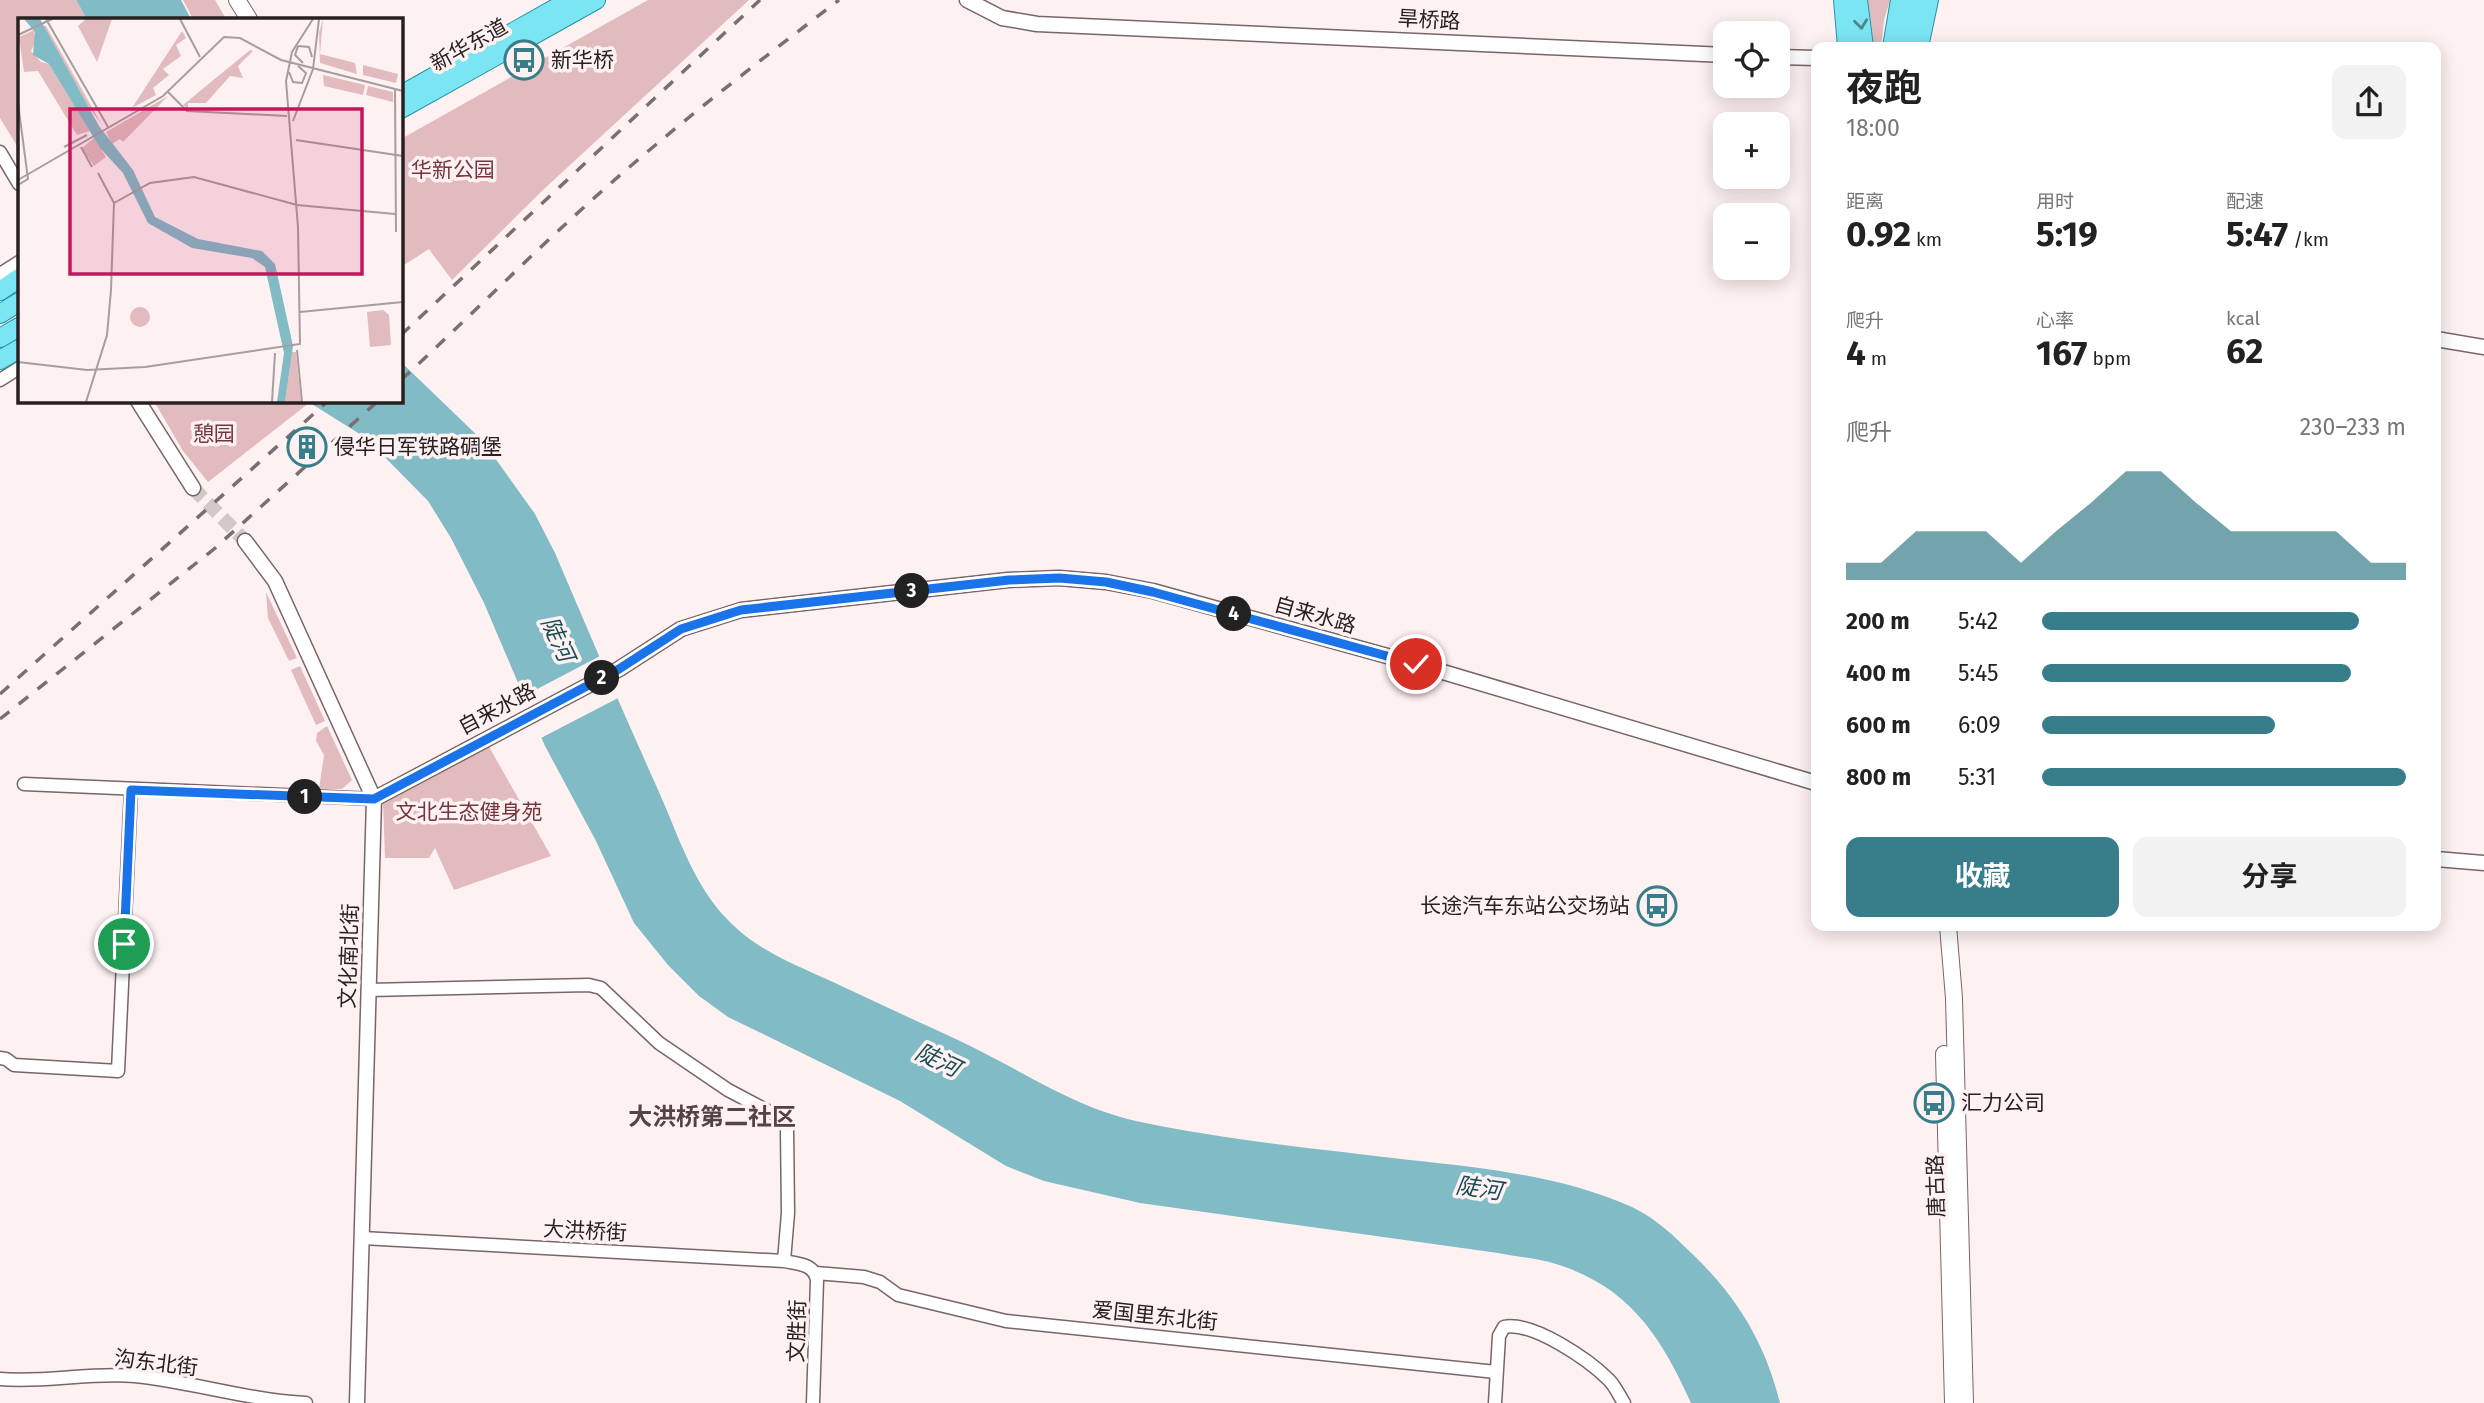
<!DOCTYPE html>
<html lang="zh">
<meta charset="utf-8">
<style>
body{margin:0;font-family:"Fira Sans","Noto Sans SC",sans-serif;background:#f2f2f2;color:#222;height:100vh;display:flex;flex-direction:column;font-size:26px;white-space:nowrap}
*{box-sizing:border-box;margin:0}
p{font-size:23px;color:#767676}
.icon{flex:none;width:38px;height:38px;fill:none;stroke:currentColor;stroke-width:2;stroke-linecap:round;stroke-linejoin:round}
.map{position:relative;flex:1;overflow:hidden}
.sheet{position:absolute;left:1811px;top:42px;width:630px;height:889px;display:flex;flex-direction:column;background:#fff;border-radius:14px;box-shadow:0 4px 18px #0003}
.sheet>*{flex:none}
.buttons{position:absolute;left:1713px;top:21px;display:grid;gap:14px}
.buttons a{display:grid;place-items:center;width:77px;height:77px;border-radius:14px;background:#fff;box-shadow:0 4px 18px #0003;font-size:35px}
.pin{position:absolute;display:grid;place-items:center;width:60px;height:60px;color:#fff;margin:-30px;border:4px solid #fff;border-radius:50%;box-shadow:0 2px 7px #0007}
.km{position:absolute;width:35px;height:35px;margin:-18px;border-radius:50%;background:#222;color:#fff;font-size:19px;line-height:35px;text-align:center}
.round{display:grid;place-items:center;flex:none;width:74px;height:74px;border-radius:14px;background:#f2f2f2}
.head{display:flex;align-items:center;justify-content:space-between;height:119px;padding:0 35px}
h1{font-size:38px;font-weight:700;line-height:52px}
.figures{display:grid;grid-template-columns:repeat(3,1fr);gap:10px;height:119px;padding:7px 35px}
.figures div{display:grid;align-content:center}
.figures b{font-size:35px;font-weight:700}
.figures small{font-size:19px;font-weight:400}
.figures p{font-size:19px}
.chart{height:196px;padding:14px 35px}
.chart p{display:flex;justify-content:space-between}
.chart svg{width:100%;height:126px;margin-top:7px;fill:#387e8a;opacity:.7}
.button{display:flex;gap:14px;margin-top:auto;padding:14px 35px}
.button a{flex:1;height:80px;border-radius:14px;background:#387e8a;color:#fff;font-size:28px;font-weight:700;line-height:80px;text-align:center}
.button a+a{background:#f2f2f2;color:#222}
ul{padding:0 35px;list-style:none;font-size:23px}
li{display:grid;grid-template-columns:112px 84px 1fr;align-items:center;height:52px}
li i{height:18px;border-radius:9px;background:#387e8a}
.map>svg:first-child{display:block}
.green{fill:#e1bbbe}
.water{fill:#80bbc6}
.pier{fill:#fef1f2}
.lines{fill:none;stroke-linecap:round;stroke-linejoin:round}
.tertiary-tunnel{stroke:#d3c7c8;stroke-width:14;stroke-dasharray:14 7;stroke-linecap:butt}
.minor-casing{stroke:#786567;stroke-width:15}
.tertiary-casing{stroke:#786567;stroke-width:17}
.secondary-casing{stroke:#786567;stroke-width:18}
.primary-casing{stroke:#2594a5;stroke-width:20}
.minor{stroke:#fff;stroke-width:12}
.tertiary{stroke:#fff;stroke-width:14}
.secondary{stroke:#fff;stroke-width:16}
.primary{stroke:#7be5f4;stroke-width:18}
.rail{stroke:#796f70;stroke-width:3.5;stroke-dasharray:12 12;stroke-linecap:butt}
.oneway{stroke:#52828a}
.route-casing{stroke:#fff;stroke-width:14}
.route{stroke:#1a73e8;stroke-width:9}
.labels{text-anchor:middle;stroke-width:7;stroke-linejoin:round;paint-order:stroke}
.street-label{font-size:21px;fill:#282021;stroke:#fef1f2}
.poi-label{font-size:21px;fill:#282021;stroke:#fef1f2;text-anchor:start}
.park-label{font-size:21px;fill:#76353e;stroke:#fef1f2}
.water-label{font-size:23px;font-style:italic;fill:#194d56;stroke:#fef1f2}
.quarter-label{font-size:24px;font-weight:bold;fill:#544244;stroke:#fef1f2}
.inset-road{fill:none;stroke:#a89d9e;stroke-width:2}
.view{fill:#c2185b;fill-opacity:0.15;stroke:#c2185b;stroke-width:3.5}
.inset-edge{fill:none;stroke:#282021;stroke-width:3.5}
</style>
<div class="map">
<svg width="2484" height="1403" viewBox="0 0 2484 1403">
<rect width="100%" height="100%" fill="#fef1f2"/>
<path class="green" d="M0 0H76L87 19H19V149L0 118Z
M183 0H215L226 19H193Z
M648 0H749L544 189 452 280 429 249 401 267V139Z
M1867 0H1890L1884 20 1881 47H1872Z
M154 401H307L309 403 208 482 183 451Z
M266 592 297 658 289 661 268 618Z
M300 666 325 721 316 725 291 670Z
M327 726 352 780 342 789H319L324 755 316 741 317 733Z
M488 745 551 856 454 890 435 848 429 858H385L383 802Z"/>
<path class="water" d="M76 0H181L191 19H87Z
M401 362 482 440 535 514 555 553C589 633 623 712 659 792 678 835 694 886 728 920 756 950 796 965 833 982 874 1001 916 1021 958 1040 1018 1068 1070 1106 1136 1121 1225 1140 1319 1149 1410 1160 1485 1168 1562 1176 1632 1207 1651 1216 1669 1231 1684 1246 1733 1291 1764 1338 1780 1403H1691C1661 1337 1630 1287 1556 1264 1538 1258 1517 1257 1498 1253L1140 1203 1044 1181 1006 1166 900 1101 728 1017 699 996 668 965 634 923 596 841 545 746 484 603 451 538 428 501 366 438 307 401H401Z"/>
<path class="pier" d="M602 655 620 697 539 739 520 698Z"/>
<g class="lines">
<path class="tertiary-tunnel" d="M193 488 245 541"/>
<g class="minor-casing">
<path id="minor" d="M0 152 19 184
M0 274 19 262
M0 380 19 368
M24 784 374 799
M369 990 589 985 601 988 659 1043 728 1090 783 1119 787 1129 788 1213 784 1261
M0 1058 6 1059 14 1065 118 1071 131 790
M362 1238 784 1261C799 1264 814 1264 817 1280L813 1403
M816 1273 864 1277 880 1282 898 1295 1006 1321 1496 1372
M0 1379C45 1383 90 1372 135 1376 193 1382 248 1400 306 1403
M1495 1403 1499 1336 1504 1327C1533 1321 1589 1360 1609 1380 1615 1386 1619 1395 1624 1403"/>
</g>
<g class="tertiary-casing">
<path id="tertiary" d="M967 0 1002 18 1037 24 1726 55
M1778 57 1816 58
M2436 339 2484 347
M138 401 193 488
M245 541 275 581 374 799 357 1403
M374 799 619 669 681 629 741 610 1008 580 1059 578 1106 582 1153 591 1416 664 1816 783
M2436 859 2484 863"/>
</g>
<g class="secondary-casing">
<path id="secondary" d="M237 0 249 19
M1948 926 1954 998 1965 1403
M1944 1054 1953 1403"/>
</g>
<g class="primary-casing">
<path id="primary" d="M1843 0 1847 47
M1858 0 1864 47
M1892 47 1900 0
M1905 47 1914 0
M1919 47 1929 0
M401 95 570 0
M401 109 596 0
M0 291 19 278
M0 314 19 302
M0 338 19 327
M0 360 19 349"/>
</g>
<use href="#minor" class="minor"/>
<use href="#tertiary" class="tertiary"/>
<use href="#secondary" class="secondary"/>
<use href="#primary" class="primary"/>
<path class="rail" d="M401 335 760 0
M401 380C472 315 538 247 611 183 684 119 762 59 839 0
M0 694 328 401
M0 719 214 549 378 401"/>
</g>
<defs><path id="oneway-chevron" d="M-2-3.5L2.5 0L-2 3.5" fill="none" stroke-width="1.6" stroke-linecap="round" stroke-linejoin="round" transform="scale(1.75)"/></defs>
<use class="oneway" href="#oneway-chevron" transform="translate(1861 24) rotate(83)"/>
<g class="lines">
<g class="route-casing">
<path id="route" d="M124 944 131 790 374 799 619 669 681 629 741 610 1009 580 1059 578 1106 582 1153 592 1416 664"/>
</g>
<use href="#route" class="route"/>
</g>
<defs>
<g id="bus-ring" transform="scale(2.0125)"><circle r="9.5" fill="#fef1f2" stroke="#387e8a" stroke-width="1.5"/><path d="M-5-6H5V4H4V6H2V4H-2V6H-4V4H-5ZM-3.5-4V0h7V-4ZM-3.5 1.2v1.5H-2V1.2ZM2 1.2v1.5H3.5V1.2Z" fill="#387e8a"/></g>
<g id="building-ring" transform="scale(2.0125)"><circle r="9.5" fill="#fef1f2" stroke="#387e8a" stroke-width="1.5"/><path d="M-4-6H4V6H1V3H-1V6H-4ZM-2.5-4.3h1.7v1.8h-1.7ZM.8-4.3h1.7v1.8H.8ZM-2.5-1h1.7V.8h-1.7ZM.8-1h1.7V.8H.8Z" fill="#387e8a"/></g>
</defs>
<g fill-rule="evenodd">
<use href="#bus-ring" x="524" y="60"/>
<use href="#building-ring" x="307" y="447"/>
<use href="#bus-ring" x="1657" y="906"/>
<use href="#bus-ring" x="1934" y="1103"/>
</g>
<g class="labels">
<g class="street-label">
<text transform="translate(1429 20) rotate(3)" y="7">旱桥路</text>
<text transform="translate(469 45) rotate(-29)" y="7">新华东道</text>
<text transform="translate(1315 615) rotate(16)" y="7">自来水路</text>
<text transform="translate(497 709) rotate(-28)" y="7">自来水路</text>
<text transform="translate(349 956) rotate(-88)" y="7">文化南北街</text>
<text transform="translate(1936 1186) rotate(-92)" y="7">唐古路</text>
<text transform="translate(585 1231) rotate(3)" y="7">大洪桥街</text>
<text transform="translate(1155 1316) rotate(6)" y="7">爱国里东北街</text>
<text transform="translate(797 1331) rotate(-88)" y="7">文胜街</text>
<text transform="translate(156 1363) rotate(7)" y="7">沟东北街</text>
</g>
<g class="poi-label">
<text x="551" y="67">新华桥</text>
<text x="334" y="454">侵华日军铁路碉堡</text>
<text x="1630" y="913" text-anchor="end">长途汽车东站公交场站</text>
<text x="1961" y="1110">汇力公司</text>
</g>
<g class="park-label">
<text x="453" y="177">华新公园</text>
<text x="214" y="441">憩园</text>
<text x="469" y="819">文北生态健身苑</text>
</g>
<g class="water-label">
<text transform="translate(558 639) rotate(65)" y="8">陡河</text>
<text transform="translate(938 1060) rotate(25)" y="8">陡河</text>
<text transform="translate(1479 1188) rotate(8)" y="8">陡河</text>
</g>
<g class="quarter-label">
<text x="712" y="1125">大洪桥第二社区</text>
</g>
</g>
<g transform="translate(18 18)">
<rect width="385" height="385" fill="#fef1f2"/>
<path d="M68 1H94L79 44 60 8ZM305 1 302 36 337 45 339 56 302 45 301 15ZM25 8H28L84 107 67 84ZM16 12 18 23 13 33 23 44 31 46 72 113 59 117 20 53 6 54 1 19ZM164 13 168 20 158 27 163 38 145 51 151 57 135 70 138 77 114 90ZM232 32 235 33 220 48 225 60 212 58 188 85H170V91L165 87ZM345 47 380 56 378 65 345 57ZM305 57 347 67 345 77 306 68ZM350 68 375 74V84L348 77ZM150 78 105 124 102 121 94 126 88 114ZM76 120 88 139 76 148 64 130ZM112 299a10 10 0 1 1 20 0a10 10 0 1 1-20 0ZM365 292 371 297 373 327 352 329 349 294ZM274 334H278L283 384H267Z" fill="#e1bbbe"/>
<path d="M6 1H22L81 108 115 152 137 199 180 221 244 233 257 246 275 328 267 384H259L266 335 247 249 234 240 174 230 130 205 105 155 82 130 31 46 15 37 17 14Z" fill="#80bbc6"/>
<path class="inset-road" d="M28 1 90 109M162 1 182 39M0 17 34 1M285 45 277 37 280 28 291 29 294 39M271 54 275 64 284 65 288 55 280 48M377 72 378 214M150 74 169 93 269 98M0 85 10 161 0 167M275 103 295 51 301 1M278 122 385 138M46 129 69 117M63 129 74 149M0 162 145 78 206 19 222 20 263 42 385 73M96 185 132 165 176 159 279 187 377 196M282 294 385 284M279 332 284 384M0 344 69 352 127 349 282 326 280 209 268 63 274 34 295 1M68 384 89 317 93 272 96 185 80 155M254 384 257 335"/>
<path class="view" d="M52 91H344V256H52Z"/>
<rect width="385" height="385" class="inset-edge"/>
</g>
</svg>
<div class="buttons">
<a><svg class="icon" aria-label="locate" viewBox="0 0 24 24"><circle cx="12" cy="12" r="6"/><path d="M12 2v4M12 18v4M2 12h4M18 12h4"/></svg></a>
<a>+</a>
<a>−</a>
</div>
<div class="pin" style="left:124px;top:944px;background:#1e9e55"><svg class="icon" aria-label="arrive" viewBox="0 0 24 24"><path d="M6 21V4h12l-3 4 3 4H6"/></svg></div>
<div class="pin" style="left:1416px;top:664px;background:#d93025"><svg class="icon" aria-label="check" viewBox="0 0 24 24"><path d="M5 12l5 5 9-10"/></svg></div>
<b class="km" style="left:305px;top:797px">1</b>
<b class="km" style="left:602px;top:678px">2</b>
<b class="km" style="left:912px;top:591px">3</b>
<b class="km" style="left:1234px;top:614px">4</b>
<section class="sheet">
<div class="head"><div><h1>夜跑</h1><p>18:00</p></div><a class="round"><svg class="icon" aria-label="share" viewBox="0 0 24 24"><path d="M12 15V3M7 8l5-5 5 5M5 13v7h14v-7"/></svg></a></div>
<div class="figures">
<div><p>距离</p><b>0.92<small> km</small></b></div>
<div><p>用时</p><b>5:19</b></div>
<div><p>配速</p><b>5:47<small> /km</small></b></div>
</div>
<div class="figures">
<div><p>爬升</p><b>4<small> m</small></b></div>
<div><p>心率</p><b>167<small> bpm</small></b></div>
<div><p>kcal</p><b>62</b></div>
</div>
<div class="chart"><p><span>爬升</span>230–233 m</p>
<svg viewBox="0 0 160 44" preserveAspectRatio="none"><path d="M0 44V38L10 38L20 27L30 27L40 27L50 38L60 27L70 17L80 6L90 6L100 17L110 27L120 27L130 27L140 27L150 38L160 38V44z"/></svg>
</div>
<ul>
<li><b>200 m</b>5:42<i style="width:87%"></i></li>
<li><b>400 m</b>5:45<i style="width:85%"></i></li>
<li><b>600 m</b>6:09<i style="width:64%"></i></li>
<li><b>800 m</b>5:31<i style="width:100%"></i></li>
</ul>
<div class="button"><a>收藏</a><a>分享</a></div>
</section>
</div>
